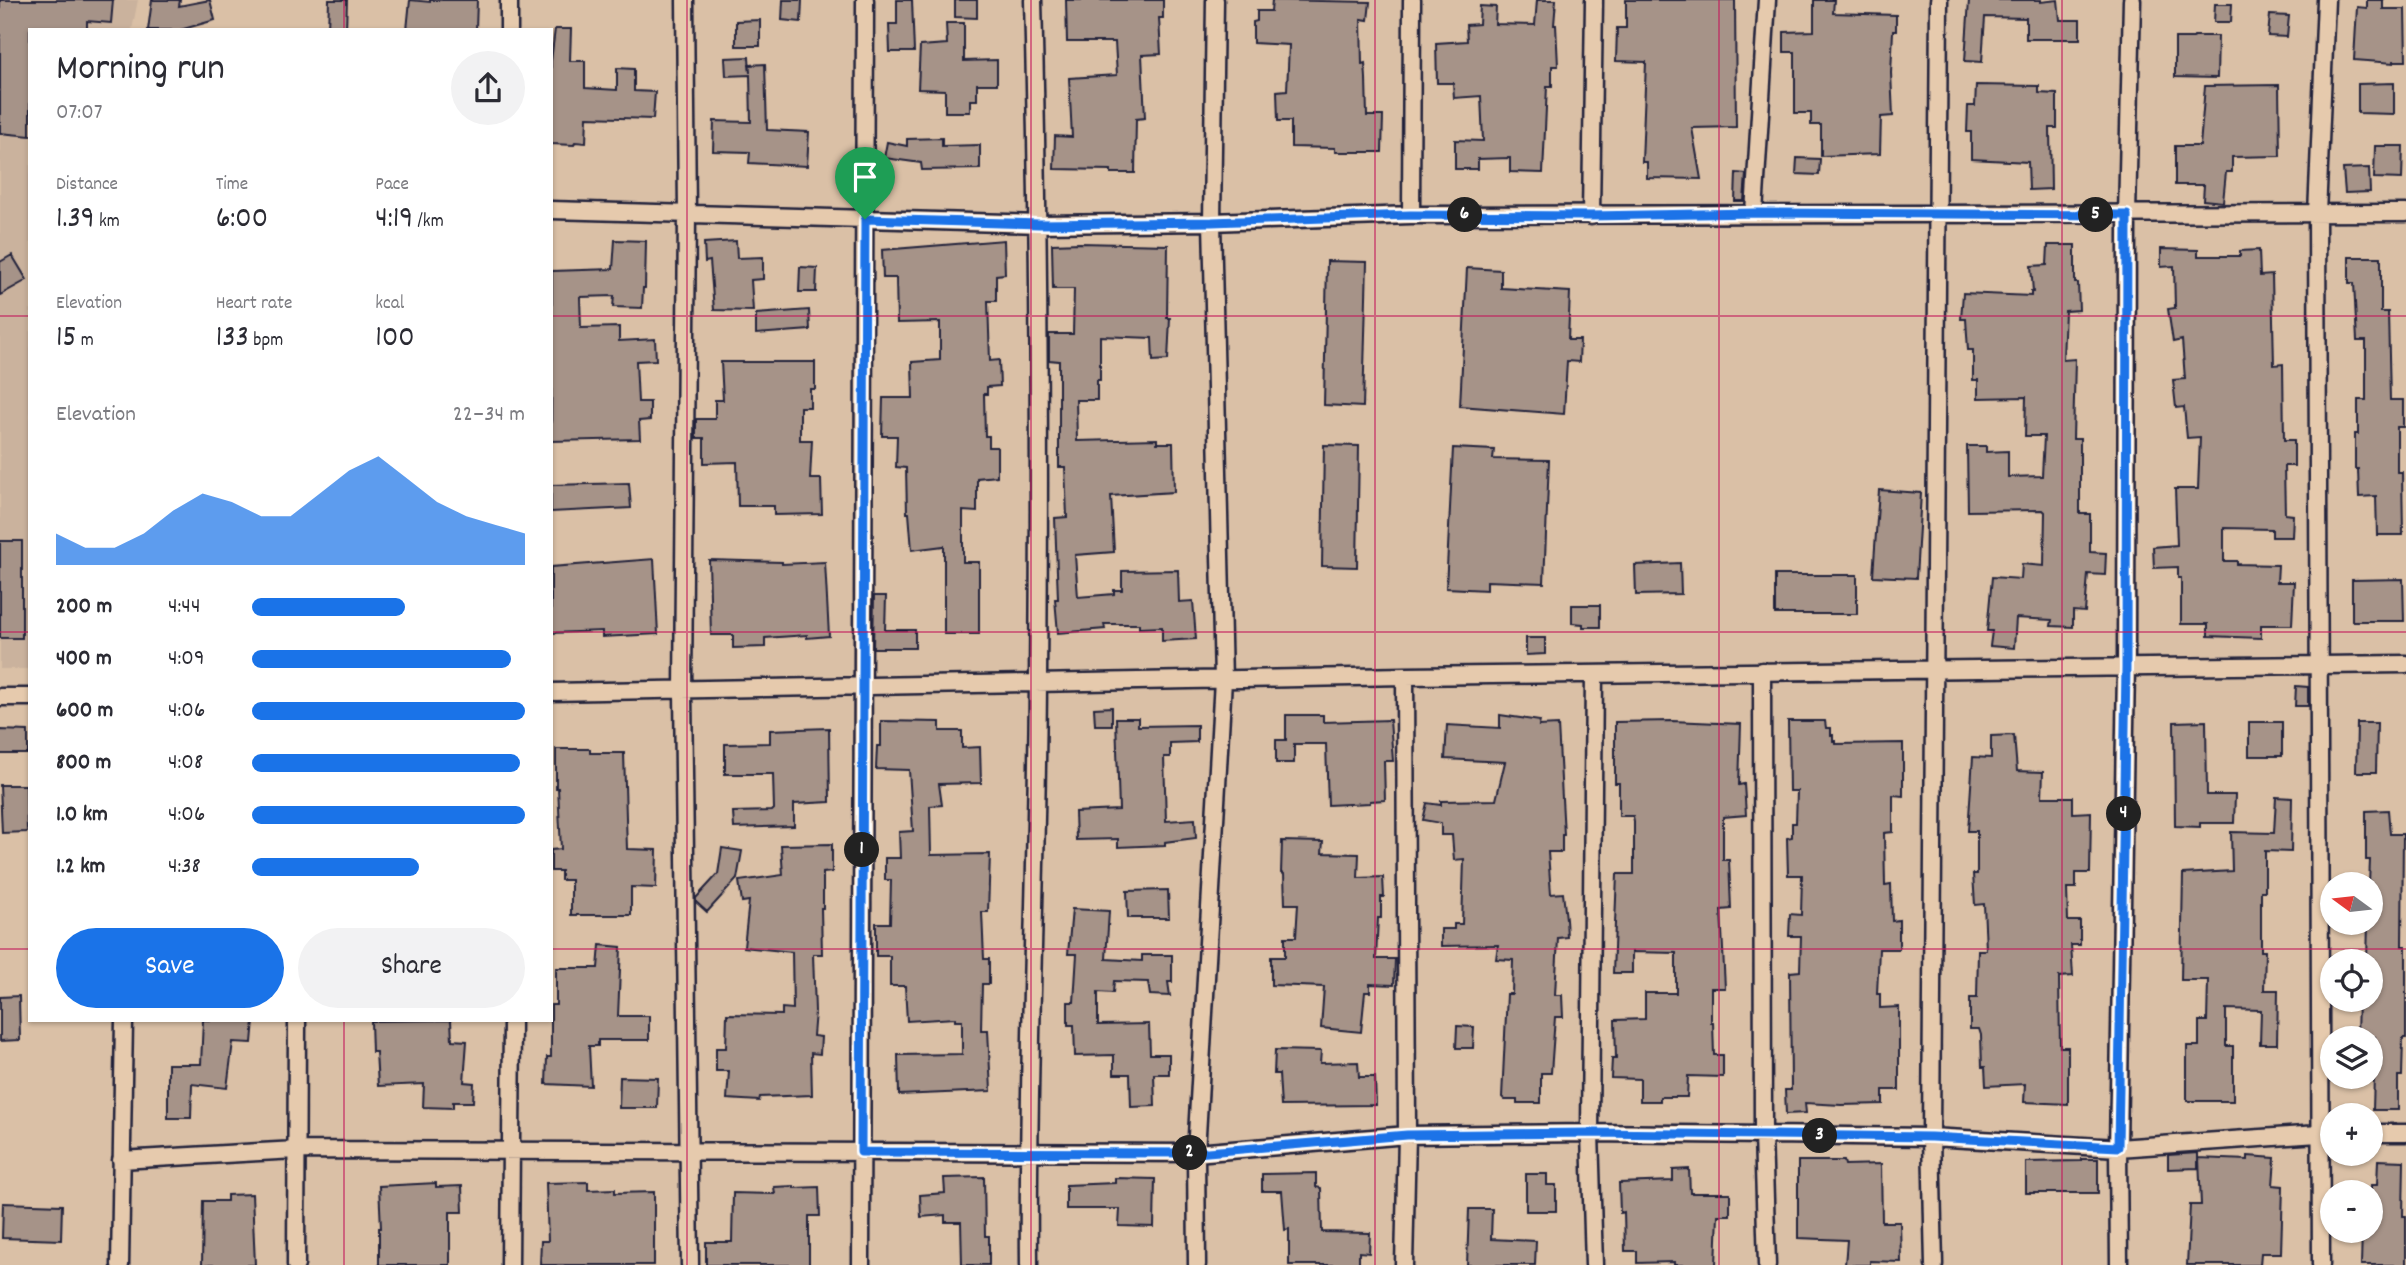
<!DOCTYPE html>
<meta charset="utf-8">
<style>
body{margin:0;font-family:Dekko,sans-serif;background:#f2f2f3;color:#2b2b33;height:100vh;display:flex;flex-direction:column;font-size:26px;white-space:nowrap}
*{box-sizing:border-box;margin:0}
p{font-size:23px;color:#7c7c81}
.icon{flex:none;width:38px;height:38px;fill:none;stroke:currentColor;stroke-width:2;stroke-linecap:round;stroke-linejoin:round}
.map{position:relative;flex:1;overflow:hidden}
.details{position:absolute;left:28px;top:28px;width:525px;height:994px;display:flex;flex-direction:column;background:#fff;border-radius:0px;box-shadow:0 2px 5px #0004}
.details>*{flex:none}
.needle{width:46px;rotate:285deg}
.tools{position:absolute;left:2320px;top:872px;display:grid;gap:14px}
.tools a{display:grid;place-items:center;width:63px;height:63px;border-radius:50%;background:#fff;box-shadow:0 2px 5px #0004;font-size:35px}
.pin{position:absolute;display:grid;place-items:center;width:60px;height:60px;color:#fff;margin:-72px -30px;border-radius:50% 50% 50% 0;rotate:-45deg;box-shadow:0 0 7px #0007}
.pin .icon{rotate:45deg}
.km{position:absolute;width:35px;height:35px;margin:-18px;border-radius:50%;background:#222;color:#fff;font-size:19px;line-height:35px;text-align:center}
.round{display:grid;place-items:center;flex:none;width:74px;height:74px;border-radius:37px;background:#f2f2f3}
.headline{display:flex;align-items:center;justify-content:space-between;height:119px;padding:0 28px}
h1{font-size:38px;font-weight:600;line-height:52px}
.figures{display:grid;grid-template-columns:repeat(3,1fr);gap:10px;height:119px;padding:7px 28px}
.figures div{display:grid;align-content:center}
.figures b{font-size:30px;font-weight:600}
.figures small{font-size:19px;font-weight:400}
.figures p{font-size:19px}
.chart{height:196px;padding:14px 28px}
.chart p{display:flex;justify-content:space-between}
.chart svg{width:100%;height:126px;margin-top:7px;fill:#1a73e8;opacity:.7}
.action{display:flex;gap:14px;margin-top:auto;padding:14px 28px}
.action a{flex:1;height:80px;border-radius:42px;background:#1a73e8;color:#fff;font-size:28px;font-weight:600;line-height:80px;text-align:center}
.action a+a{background:#f2f2f3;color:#2b2b33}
ul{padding:0 28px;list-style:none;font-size:23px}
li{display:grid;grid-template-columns:112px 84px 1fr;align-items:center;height:52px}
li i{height:18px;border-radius:9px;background:#1a73e8}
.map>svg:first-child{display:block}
.built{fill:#cab29d}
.building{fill:#a69388;stroke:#22223b;stroke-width:2}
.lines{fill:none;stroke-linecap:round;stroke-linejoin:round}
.street-casing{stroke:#22223b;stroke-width:21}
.street{stroke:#e6caad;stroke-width:16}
.route-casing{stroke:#fff;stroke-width:14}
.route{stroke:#1a73e8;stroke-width:9}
.grid{fill:none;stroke:#c2185b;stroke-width:2;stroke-opacity:0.55}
</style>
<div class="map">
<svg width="2406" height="1265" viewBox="0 0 2406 1265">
<rect width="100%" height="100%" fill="#dac0a6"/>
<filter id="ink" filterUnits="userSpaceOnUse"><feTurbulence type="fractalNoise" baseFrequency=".0143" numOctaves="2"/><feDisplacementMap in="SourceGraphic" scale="14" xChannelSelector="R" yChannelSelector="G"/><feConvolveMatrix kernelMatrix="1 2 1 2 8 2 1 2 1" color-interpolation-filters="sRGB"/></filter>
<g filter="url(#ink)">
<path class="built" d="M0 0H138L132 30H30V669H0Z"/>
<path class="building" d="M0 0H113L111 23 87 21V30H30V136L0 133Z
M152 0H180L179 6 210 0 215 20 180 30H148Z
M329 0H347L346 30H328Z
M410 0 430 2V0H477L476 30H407Z
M783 0H802L801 22 782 20Z
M897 0H912L914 52H890L889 24H897Z
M955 0H977V18L955 17Z
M1066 0H1163V18H1159L1161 54 1142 55 1145 118 1136 119 1135 173H1111V170L1054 169 1055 136 1072 137 1069 78 1117 75 1115 42H1067Z
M1272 0 1370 2 1368 20 1361 19 1362 64 1365 63 1366 78 1367 116H1383L1382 152H1335V148L1291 147V121H1278L1277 91 1287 90 1289 45 1253 43V22L1257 21V11H1271Z
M1537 0H1556L1554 25H1556L1558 66H1552V86H1547L1543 173 1510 172V158L1478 159V169H1455V140L1483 141 1481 96 1454 98 1453 83H1437L1436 43 1467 41 1466 25 1479 24 1480 6 1496 7 1495 24 1535 25Z
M1626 0H1735L1736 127 1692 128 1701 179 1647 178V162H1642L1646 62 1616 61 1617 28H1626Z
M1814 0H1834L1833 13 1896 15V31H1893L1891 73 1893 116 1881 117 1880 154 1821 156V125H1811V113H1795V52H1784V32L1814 31Z
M1969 0H2041V2L2058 0 2060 20H2080V39H2026V18L1985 17 1982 62 1965 61Z
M2367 0H2383V9H2405L2406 61H2394V63L2354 60 2357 7 2367 8Z
M2215 4H2232L2231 22H2214Z
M2270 15 2289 16 2287 37 2268 36Z
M760 20V46H736V21Z
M946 23H964V61L997 60V84H977V100H970V112H945V90L918 89 920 46 947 44Z
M555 29H571L570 61H585V88L617 90V68L634 69V91L655 92 653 119 587 117 586 143 575 142 574 145 551 144V61Z
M2194 36H2218L2217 78 2175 77V38H2193Z
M749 57 750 73 749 65 765 64 767 130 809 132 807 166 749 163 750 152 713 151 714 121 751 122 750 75 726 76 725 58Z
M2394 83V114L2358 113V84Z
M1976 85 2039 86V93L2057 94V128H2050L2051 189 2029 190 2028 162 1971 159V132H1967L1968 106H1975Z
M2279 85 2280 156 2232 157V172H2226L2223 202 2203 200 2204 185H2175V146H2200L2205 86Z
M942 138V146L980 145V169L922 170 921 163 884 158 887 142 907 146V139Z
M2375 146H2403L2402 179 2374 178Z
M1797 158 1820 159 1819 175 1796 174Z
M2369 168 2370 192 2345 193 2343 169Z
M1736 173 1746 174 1744 201H1735Z
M615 240 646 241 645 288H643L642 308 613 307 614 296 580 297 581 328 619 327V341L655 339 656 360 636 361 638 402H650V420L639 421 640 439 551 441 552 271 613 269Z
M1004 240 1005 274 996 275V301H988L990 361 999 360 1000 386 987 387V394H984L985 436H989V447H997V476L977 478V512L963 511V562H979V634H944V546L912 550 909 513H907L906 468 896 467 897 436H882L883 398H913L912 362 940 360V322L897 323 896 278H883L882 250Z
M736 241 737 258 763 257V279L751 280 753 311 714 310 710 261 705 262 704 243Z
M1080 243 1168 245 1167 318H1170L1168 360 1153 361 1152 338 1100 336V380H1097V400H1076L1077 441 1157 439V443H1173L1174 492 1111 496 1114 552 1075 555 1078 597 1114 594V590H1122V571L1178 570 1179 602 1193 601 1196 639 1162 641V627L1139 628V624H1104L1105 629 1058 633 1055 599H1058L1055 518 1067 517 1065 467H1059V361L1049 360V334H1073L1074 289H1053L1052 244Z
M2048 245H2075V283H2078L2079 310 2065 311 2063 360 2075 359 2073 439H2080V514H2090V552L2106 553 2105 575 2088 574 2085 612 2073 611V627L2051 626 2052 620 2016 618 2014 648 1990 646 1992 631H1987L1992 577 2021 579 2022 564 2044 566 2045 512 2043 510 1968 511 1967 446H1986V452L2008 451V477L2042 476 2044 436H2025L2026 397 1978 398V380H1973V350H1968L1966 319H1961L1963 293 2031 296V292H2033L2031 266 2047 265Z
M2161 249 2198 250V256H2240V251L2259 250 2260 276 2272 275 2274 365 2283 364 2284 440H2294V466H2284L2285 514 2293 515 2292 537H2272V529L2224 528V561H2237V564L2278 565 2277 582H2294L2292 625H2261V638L2208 636V624H2181V578H2178V567L2154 568 2153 547 2177 545 2175 489H2198L2200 437 2187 438 2184 407 2176 408 2173 380 2185 379 2182 340 2173 342 2168 309 2175 308 2174 266 2161 267Z
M12 255 27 280 0 295V262Z
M2349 257H2381V312H2388L2390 400H2403V427H2397V472H2402L2403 535H2377L2376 496 2359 497 2358 469H2355V434H2358V400H2366V341H2357L2354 283H2349Z
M1327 261 1367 262 1363 407 1324 405Z
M800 267 817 268 816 292H799Z
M1467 268 1501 270V288L1570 292 1568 340H1580L1579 362 1567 361 1564 414 1460 406Z
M809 310 810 330 756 334V314Z
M721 362H815V389H810V407H800V440H812L810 479H821L822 514 774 515V506H738L737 462 704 463V438H696V419H715V400H723Z
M1324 445 1359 446 1357 567 1322 566Z
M1453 448 1494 450 1493 459 1549 460 1544 583 1487 581V590L1446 588Z
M629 483 631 508 551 512V485Z
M1879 490 1921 493 1916 578 1873 576Z
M0 541H22V638H0Z
M654 559 658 634 602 637V631L551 633V567Z
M709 560 782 562V564L825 562 829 636 807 638V635L765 638V647L733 648V635H711Z
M1680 563 1681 594 1636 595 1635 565Z
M1775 575H1857V614H1775Z
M2403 579 2404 621H2352V580Z
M874 596H886L885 630H915V648H873Z
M1572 605H1600V627H1583V624L1572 623Z
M1526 638H1545V654L1526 655Z
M2296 686 2308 687V706H2295Z
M1112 707V725H1095L1094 708Z
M1286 715H1323V722L1390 720 1393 761H1384L1385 800 1370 801V803L1328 805 1326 744H1294V763H1276V740H1286Z
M1500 715 1540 721 1539 726 1558 725 1564 835H1562V852H1548L1551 894 1563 893 1566 919 1567 937 1558 938 1555 995H1562L1563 1017H1555L1551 1073H1541V1103H1517V1100H1505L1502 1097 1507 994H1512L1513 960 1496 959 1498 945 1441 946V929H1454V924H1462L1464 859 1454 860 1452 835H1441V823L1423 820 1427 803 1441 805V801L1496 800 1505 762 1445 759 1447 725 1500 728Z
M1116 718H1138V726L1197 725V742L1170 743V757H1164L1166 821 1195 819 1196 838 1165 842V845L1118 847V839L1076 840 1075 812 1119 810Z
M881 721 940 722V731H962V748L980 747 981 783 939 784 942 805 930 806 931 855 990 854 988 912H982L984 959H989V984H982L981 1030H988L991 1091 899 1095 898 1055 962 1054V1021H955V1018L907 1021 905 986H890V956H876V923H890L891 880H885V858H900L899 832 913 831 909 770 876 769 877 746H881Z
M1672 721 1741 724 1739 785 1744 784 1746 815 1723 817V860H1729L1731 909 1721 910 1725 988H1711V1022H1713L1714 1055H1723V1077L1688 1076 1687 1097H1660V1101H1640V1079L1611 1078 1612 1059H1616L1615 1020 1645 1019V993H1676V953L1632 952V973H1613L1617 874H1634V821L1633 816H1619V783H1615V722Z
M1788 721H1825L1826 728H1831V735H1833V741H1836V744L1903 743V796L1893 795V832L1884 833 1885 885 1891 884 1892 921 1899 920V949H1879L1877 994H1880V1008L1899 1007V1090H1883V1104L1841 1105 1805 1103 1806 1113 1786 1114 1785 1090H1791L1790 972 1800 971 1801 936H1789L1790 914 1801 915 1802 875H1788L1787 838 1792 837V823H1796L1797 791H1789Z
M2206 721 2207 795H2235L2234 823H2200V827L2175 826 2174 722Z
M2249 722H2282V756H2249Z
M2357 723H2377L2376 772H2356Z
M829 728 830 802 794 804V826L734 828 733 812 772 811 774 809 773 774H725V744L770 743V730Z
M0 730 28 731V754H0Z
M2014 735 2017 771 2043 772 2042 797H2073V813L2091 812 2090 873H2076V888H2067L2068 921H2080V945H2071L2073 976 2059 977 2060 1047H2068V1104L2024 1102 2025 1084 1986 1086 1985 1067H1982L1981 1035 1979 1029H1970V998H1977L1978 950H1986L1984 904 1975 905 1973 874H1977V831H1968L1973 757 1991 758V736Z
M556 749H590V753H624L627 849 657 850 656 888 631 887V915H571V880H561V871H551V850L561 849 558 788H556Z
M0 785H26L27 832 2 833Z
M2276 797 2292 798 2291 852 2265 851V891H2261V951H2265L2264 990H2278L2277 1044H2260L2261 1010 2226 1009V1046H2233V1101H2187V1046H2199V1021H2207L2208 980H2181L2183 874 2232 871 2231 832 2274 833Z
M2388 810 2390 834H2403L2402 946H2406V1038H2403L2402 1076H2398V1110H2373L2375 1037H2357L2358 999H2371V961H2367L2368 922H2371V884H2369L2370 860H2366V811Z
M1282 841 1323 842 1322 853 1359 854 1358 878 1383 877 1384 897H1381V918H1378L1376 959H1395L1394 985 1370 984V992H1365L1361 1032 1321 1028 1324 987 1271 985V957H1285V937H1296L1298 904H1285L1284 874 1281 873Z
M832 844V872L823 873V908H821L822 954H813L815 1011 813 1036 821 1037 820 1054 811 1053 812 1095 760 1097 759 1101 727 1099 729 1071H716V1048H726L727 1014 782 1015V1008L793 1009 792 952 744 947 749 901 742 902 739 881 783 875 781 845Z
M722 848 742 851 737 879 707 912 696 902V898L718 874Z
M1168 890 1169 918H1128L1127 891Z
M1072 909 1109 911 1106 959 1142 961V955H1172V982H1168L1170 996 1150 995 1148 982 1114 981 1113 993 1098 992V1025L1149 1024 1150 1054H1169V1074H1154L1155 1106 1131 1107 1130 1074H1114V1055L1075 1056 1074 1025H1068V1002H1074L1077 954H1068Z
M600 945 621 947 618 1016H649V1040H598V1046H589L591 1086 546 1084 547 1057H551V1005H556V968H598Z
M19 996 20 1040 0 1041V997Z
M203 1020H254L252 1043 233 1042 227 1088 192 1084 191 1118H168V1064H201Z
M451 1020 452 1040 467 1041 464 1082 474 1083 473 1102H453V1108L423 1107 424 1084 378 1086 376 1052H372L371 1021Z
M1457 1026 1474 1027 1473 1048H1456Z
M1275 1050 1321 1051 1320 1063 1358 1062 1359 1077H1375L1376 1105 1281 1106 1279 1074H1274Z
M620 1077 658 1078 657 1108H619Z
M2198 1153V1168L2168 1169V1155Z
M2248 1156 2275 1158 2273 1185 2283 1186 2281 1253H2261L2260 1265H2187L2190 1205H2201L2199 1158 2248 1160Z
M2081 1159H2098V1193H2026V1162L2081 1161Z
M2378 1160 2404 1161 2403 1216H2406V1265H2361L2362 1230H2371V1185H2377Z
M1798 1161H1844L1845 1165 1881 1164 1882 1222H1900L1901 1262 1870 1261V1265H1845L1847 1240 1798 1238Z
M1689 1169 1690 1193H1730V1215H1718L1716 1265H1674V1262L1637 1263V1251H1625L1624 1212 1620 1213 1619 1183 1673 1181V1170Z
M1316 1173V1187L1321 1188 1322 1232 1370 1233 1369 1253 1359 1252V1265H1289V1229L1285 1230 1282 1191H1262V1174Z
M1526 1174H1547V1185H1556V1211H1526Z
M984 1177 985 1236H989V1265H962L961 1222H945V1215L921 1217 920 1195 945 1193 944 1178Z
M1115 1178 1155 1179 1154 1227 1119 1226 1120 1209H1066V1185L1115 1183Z
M588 1182V1190L615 1189V1193L654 1192V1265H540L541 1241H548L546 1183Z
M436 1183V1187L462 1186 463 1212H450V1265H379V1228H381L379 1186Z
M794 1186V1188L819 1187 820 1216H809V1265H706V1242H732L733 1193 775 1194 774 1187Z
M252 1194 255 1265H202L203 1201H227V1195Z
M3 1203 62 1205 61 1240 2 1238Z
M1469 1209H1492L1491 1239 1536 1241 1535 1265H1467Z"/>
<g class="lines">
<g class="street-casing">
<path id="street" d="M685 0 687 214 683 691 690 1265
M509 30V0
M551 210 1039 224 1212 222 1411 215 2406 213
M1754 213 1767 0
M1411 215 1412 0
M1591 216 1594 0
M1762 671 1763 1135 1767 1265
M551 692 1405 676 2406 664
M0 697H30
M2371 1133H2406
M121 1160 296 1150 1196 1153 1407 1135 1590 1133 1931 1137 2118 1148 2333 1133
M120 1265 124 1020
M296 1265 297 1020
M510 1265 512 1020
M861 1265 865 0
M1029 1265C1027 1070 1037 875 1038 680 1040 453 1039 227 1033 0
M1197 1265 1196 1153 1223 680 1212 222 1215 0
M1404 1265 1407 1135 1405 676
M1594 1265 1590 1133 1594 674
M1934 1265 1931 1137 1939 0
M2119 1265 2118 1148 2126 668 2127 215 2132 0
M2321 1265 2317 214 2326 0"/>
</g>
<use href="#street" class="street"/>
</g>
</g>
<g class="lines" filter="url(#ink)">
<g class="route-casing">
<path id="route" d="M1754 213 2127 215 2126 668 2118 1147 1931 1137 1590 1133 1407 1135 1196 1153 861 1152 865 219 1039 224 1212 222 1410 215 1591 216Z"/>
</g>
<use href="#route" class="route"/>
</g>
<path class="grid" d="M344 0V30M687 0V1265M1031 0V1265M1375 0V1265M1719 0V1265M2062 0V1265M0 316H30M551 316H2406M0 632H30M551 632H2406M0 949H30M551 949H2406M344 1020V1265"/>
</svg>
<div class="tools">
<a><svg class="needle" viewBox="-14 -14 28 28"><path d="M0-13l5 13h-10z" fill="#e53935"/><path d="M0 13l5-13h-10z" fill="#7c7c81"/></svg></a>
<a><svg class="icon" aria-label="locate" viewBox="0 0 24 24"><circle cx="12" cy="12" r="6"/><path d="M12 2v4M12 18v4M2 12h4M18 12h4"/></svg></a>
<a><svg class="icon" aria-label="layers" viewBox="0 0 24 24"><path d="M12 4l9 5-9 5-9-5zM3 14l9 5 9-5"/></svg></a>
<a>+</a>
<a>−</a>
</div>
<div class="pin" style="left:865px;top:219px;background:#1e9e55"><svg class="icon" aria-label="arrive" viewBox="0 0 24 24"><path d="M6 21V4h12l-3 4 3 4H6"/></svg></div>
<b class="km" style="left:862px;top:850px">1</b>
<b class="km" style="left:1190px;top:1153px">2</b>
<b class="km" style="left:1820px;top:1136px">3</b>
<b class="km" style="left:2124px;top:814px">4</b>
<b class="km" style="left:2096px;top:215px">5</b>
<b class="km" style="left:1465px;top:215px">6</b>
<section class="details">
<div class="headline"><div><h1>Morning run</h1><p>07:07</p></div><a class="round"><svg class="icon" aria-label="share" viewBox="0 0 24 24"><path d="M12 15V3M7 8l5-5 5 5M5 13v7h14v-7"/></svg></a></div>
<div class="figures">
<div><p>Distance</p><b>1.39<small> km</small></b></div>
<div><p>Time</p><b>6:00</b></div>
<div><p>Pace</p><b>4:19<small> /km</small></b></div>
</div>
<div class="figures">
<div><p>Elevation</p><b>15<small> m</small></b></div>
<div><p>Heart rate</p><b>133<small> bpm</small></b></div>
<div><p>kcal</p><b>100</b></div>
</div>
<div class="chart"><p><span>Elevation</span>22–34 m</p>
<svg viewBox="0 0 160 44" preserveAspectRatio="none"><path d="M0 44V33L10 38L20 38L30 33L40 25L50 19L60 22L70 27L80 27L90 19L100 11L110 6L120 14L130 22L140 27L150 30L160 33V44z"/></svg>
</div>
<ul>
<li><b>200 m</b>4:44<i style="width:56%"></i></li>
<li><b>400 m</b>4:09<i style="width:95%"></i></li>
<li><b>600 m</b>4:06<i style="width:100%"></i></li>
<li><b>800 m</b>4:08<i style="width:98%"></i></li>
<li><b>1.0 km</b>4:06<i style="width:100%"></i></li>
<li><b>1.2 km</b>4:38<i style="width:61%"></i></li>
</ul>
<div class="action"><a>Save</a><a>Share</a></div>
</section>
</div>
